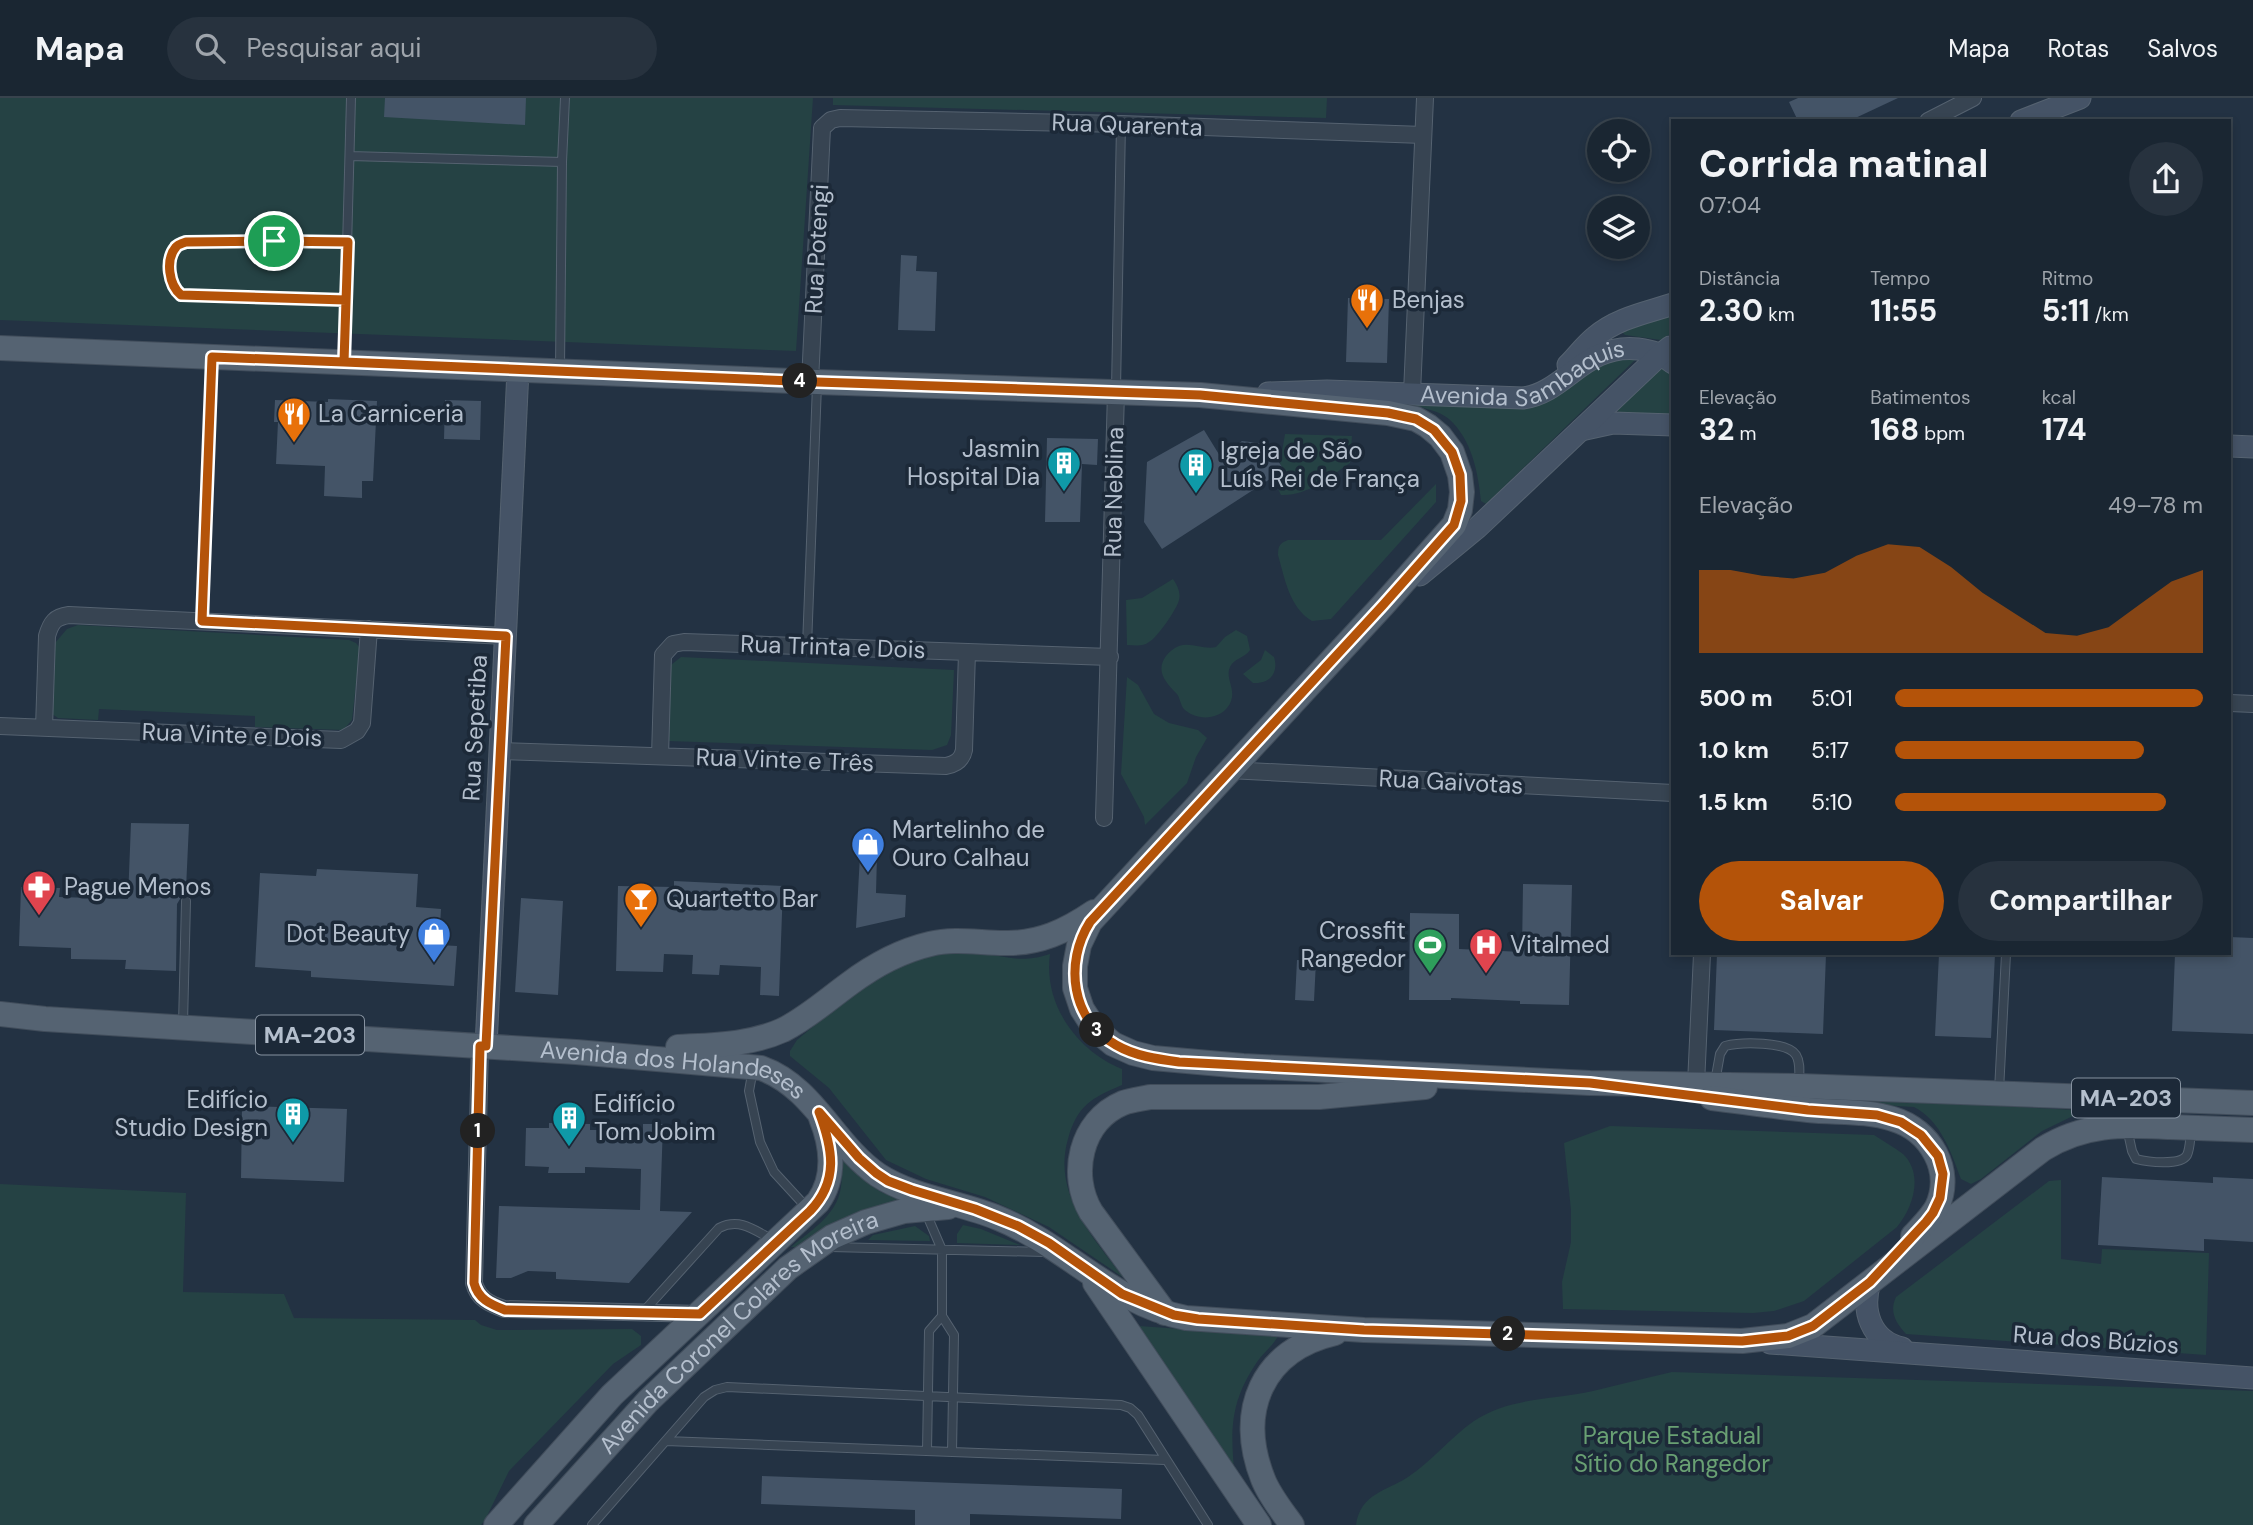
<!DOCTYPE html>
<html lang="pt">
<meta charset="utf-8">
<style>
body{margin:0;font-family:"DM Sans",sans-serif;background:#27323e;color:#f1f3f6;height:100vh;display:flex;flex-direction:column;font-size:26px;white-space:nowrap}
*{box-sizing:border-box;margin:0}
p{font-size:23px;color:#9fa5ac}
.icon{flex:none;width:38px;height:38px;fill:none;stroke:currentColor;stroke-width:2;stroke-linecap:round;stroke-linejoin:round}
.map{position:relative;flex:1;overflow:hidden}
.panel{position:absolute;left:1671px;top:21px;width:560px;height:836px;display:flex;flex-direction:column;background:#1a2632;border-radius:0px;box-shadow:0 4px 10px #0003,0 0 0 2px #38434d}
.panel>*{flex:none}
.tools{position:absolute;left:1587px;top:21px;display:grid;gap:14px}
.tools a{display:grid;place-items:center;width:63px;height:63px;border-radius:50%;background:#1a2632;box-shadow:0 4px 10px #0003,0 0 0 2px #38434d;font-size:35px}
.pin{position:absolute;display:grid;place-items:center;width:60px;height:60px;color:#fff;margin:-30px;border:4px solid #fff;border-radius:50%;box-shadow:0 2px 7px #0007}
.km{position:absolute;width:35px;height:35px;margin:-18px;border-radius:50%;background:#222;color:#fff;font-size:19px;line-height:35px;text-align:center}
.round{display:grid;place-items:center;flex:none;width:74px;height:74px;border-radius:37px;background:#27323e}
.headline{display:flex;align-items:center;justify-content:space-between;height:119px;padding:0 28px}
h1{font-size:38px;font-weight:700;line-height:52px}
.stats{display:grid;grid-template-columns:repeat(3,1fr);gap:10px;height:119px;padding:7px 28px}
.stats div{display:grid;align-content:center}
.stats b{font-size:30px;font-weight:700}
.stats small{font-size:19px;font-weight:400}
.stats p{font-size:19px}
.chart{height:196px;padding:14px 28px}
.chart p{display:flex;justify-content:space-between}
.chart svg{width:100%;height:126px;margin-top:7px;fill:#b45309;opacity:.7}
.button{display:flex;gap:14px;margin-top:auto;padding:14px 28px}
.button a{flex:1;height:80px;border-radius:42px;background:#b45309;color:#fff;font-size:28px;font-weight:700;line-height:80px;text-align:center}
.button a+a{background:#27323e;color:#f1f3f6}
ul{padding:0 28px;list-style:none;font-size:23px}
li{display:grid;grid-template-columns:112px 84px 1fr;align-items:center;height:52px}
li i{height:18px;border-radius:9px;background:#b45309}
header{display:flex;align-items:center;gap:42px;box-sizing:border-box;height:98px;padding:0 35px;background:#1a2632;border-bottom:2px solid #38434d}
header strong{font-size:33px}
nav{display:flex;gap:38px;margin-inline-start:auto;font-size:24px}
.search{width:490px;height:63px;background:#27323e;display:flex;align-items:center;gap:18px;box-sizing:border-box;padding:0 24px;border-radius:38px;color:#9fa5ac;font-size:26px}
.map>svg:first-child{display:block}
.green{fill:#254244}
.building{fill:#445467}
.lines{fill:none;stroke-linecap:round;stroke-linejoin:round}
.lane-casing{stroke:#556270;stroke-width:10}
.street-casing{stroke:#556270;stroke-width:18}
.secondary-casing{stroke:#556270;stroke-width:23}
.primary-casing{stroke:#414d5b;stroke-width:26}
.lane{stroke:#374452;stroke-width:8}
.street{stroke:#374452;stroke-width:16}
.secondary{stroke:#455366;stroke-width:21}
.primary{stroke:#556372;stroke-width:24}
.route-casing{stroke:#fff;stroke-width:14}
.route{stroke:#b45309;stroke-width:9}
.labels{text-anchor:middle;stroke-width:7;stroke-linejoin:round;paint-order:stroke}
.shield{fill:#1c2938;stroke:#8692a0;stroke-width:2}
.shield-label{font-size:23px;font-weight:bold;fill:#b4bfcd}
.street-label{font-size:24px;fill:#b4bfcd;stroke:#1c2938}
.poi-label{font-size:24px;fill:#b4bfcd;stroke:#1c2938;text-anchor:start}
.park-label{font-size:24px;fill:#69a073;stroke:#1c2938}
</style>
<header>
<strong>Mapa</strong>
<div class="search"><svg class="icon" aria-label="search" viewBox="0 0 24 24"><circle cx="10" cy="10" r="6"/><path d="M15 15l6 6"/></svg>Pesquisar aqui</div>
<nav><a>Mapa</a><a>Rotas</a><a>Salvos</a></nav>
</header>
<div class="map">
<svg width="2253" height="1427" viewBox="0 0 2253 1427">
<rect width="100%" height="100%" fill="#233243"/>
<path class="green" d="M0 0H813L796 253 0 222Z
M830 0H1327L1326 20 833 7V0Z
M1673 217V234L1661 242 1625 237 1622 234Z
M1627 260 1635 262 1486 406 1481 403C1478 374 1472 342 1449 321 1439 313 1424 310 1412 307L1411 305H1453L1528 310 1545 303 1609 262Z
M1661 269 1673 273V317L1619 314 1617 312Z
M1285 336 1352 338 1350 365C1329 379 1308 398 1281 397L1278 391 1277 376 1283 372 1280 365Z
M1436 386V404L1331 521 1312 523C1289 509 1285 481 1278 457 1278 448 1280 445 1288 442H1381Z
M1173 481C1177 487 1181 494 1179 502 1177 511 1157 540 1149 544 1143 549 1134 547 1127 547L1126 502 1142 500Z
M78 527 349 542 356 545 360 550 352 622 343 632 255 629V618L99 611 98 622 58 620 52 616 55 545 67 531Z
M1236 532 1247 538 1250 552C1245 560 1234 560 1230 569 1224 582 1240 594 1227 610 1216 623 1194 622 1183 610 1180 605 1180 599 1176 595 1166 585 1155 573 1166 558 1169 554 1174 550 1179 548 1191 544 1204 552 1216 549L1225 539Z
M1265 552 1274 559C1279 575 1270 586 1253 585L1243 576 1261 562Z
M681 559 954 572 951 637 947 647 932 652 668 643 671 567Z
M1127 579 1138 587 1154 616 1169 625 1198 632 1207 640 1196 659 1187 685 1145 727 1144 719 1121 676Z
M932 854C947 854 963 853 978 855 1008 858 1019 866 1050 856 1043 906 1077 953 1122 971V987C1091 1000 1077 1008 1068 1041 1052 1096 1093 1139 1124 1180L1049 1129 985 1099 926 1081 886 1062 829 990 790 958V953L797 942 871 880Z
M1828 999 2095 1013 2094 1018 2075 1017 2042 1033 1981 1081 1971 1086 1961 1081C1951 1054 1941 1023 1914 1009L1828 1004Z
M1610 1028 1874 1037C1883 1043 1894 1049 1903 1056 1924 1076 1913 1110 1897 1129L1804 1203 1774 1213 1753 1215 1563 1211 1562 1184 1571 1144V1112L1564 1045Z
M843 1061 869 1086 881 1094 901 1102 798 1149H791C810 1133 834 1119 840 1094 843 1083 841 1071 843 1061Z
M2061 1082V1161L2101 1166 2102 1151 2209 1155 2206 1257 1906 1236C1896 1225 1889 1214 1896 1199L2049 1083Z
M0 1086 186 1095 183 1194 284 1196 294 1220 475 1222 481 1227 497 1232 632 1231 641 1238V1247L613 1266 509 1373 485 1422 481 1427H0Z
M963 1127 981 1131 1020 1147 957 1145V1136Z
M915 1128 929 1138 930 1143 868 1142 873 1137Z
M1139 1228 1278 1238C1273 1248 1263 1255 1257 1264 1232 1301 1230 1328 1234 1370Z
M1672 1274 2253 1293V1427H1356C1361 1395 1385 1394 1408 1379 1432 1363 1451 1339 1474 1323 1510 1299 1553 1302 1593 1293 1619 1287 1645 1280 1672 1274Z"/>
<path class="building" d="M385 0H526L525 27 384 19Z
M1798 0H1898L1849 23H1798L1789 4Z
M901 157 917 158 916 173 937 174 935 233 898 232Z
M1348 200 1389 201 1387 265 1346 264Z
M328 301 377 303 373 383H362V400L324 398 325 368 276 366 278 324H274L275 302 328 304Z
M445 302 481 303 480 342 444 341Z
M1204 332 1220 358 1242 343 1267 346 1284 372 1162 451 1144 424 1147 364Z
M1047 340 1098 341 1097 367 1082 366 1080 424H1045Z
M131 725 189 726 186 791 177 806 176 873 125 871 126 862 71 861V850L19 848 21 789 60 790 59 799 128 801Z
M860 757H877L876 795 906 797 905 819 856 830Z
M317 771 418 776 416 809 441 811 439 847 457 848 454 888 311 879V873L255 869 260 775 316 778Z
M674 783 783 788 779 898 760 897 761 869 720 867 719 877 692 876 693 857 664 856 663 874 616 873 618 788 674 789Z
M1523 786 1572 787 1569 907 1520 906V903L1451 900V902H1409L1410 815 1459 816V851L1522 854Z
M521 800 563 803 558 897 515 894Z
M2230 839 2253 840V936L2172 933 2175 856H2230Z
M1717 856H1826L1823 936 1714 932Z
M1939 856H1995L1991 940 1935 938Z
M1297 862 1316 863 1314 903 1295 902Z
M242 1008 347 1011 344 1084 241 1080Z
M549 1025 590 1026V1032H613V1037H643V1026H663L660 1113 692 1114 629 1185 556 1181V1174L528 1173 511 1180H496L499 1108 640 1112 641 1071 585 1069V1075H548L549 1069 525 1068 526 1030H549Z
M2102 1079 2213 1085V1079L2253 1081V1144L2204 1141V1153L2098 1147Z
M762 1378 1122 1391 1121 1421 970 1416V1427H915V1412L761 1406Z"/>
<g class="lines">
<g class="lane-casing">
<path id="lane" d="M350 58 562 64 565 0
M346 202 181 197C170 188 164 160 176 148 182 143 192 143 199 142L348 144
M344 261 351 0
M560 271 562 64
M1116 291 1121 26
M202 523 212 262
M807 548 817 287
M183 926 186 803
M753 971 749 993 760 1044 774 1074 808 1111
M1715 984 1720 956 1725 948C1741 944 1787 943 1796 957 1801 965 1799 976 1799 985
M1999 993 2006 856
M2127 1030 2132 1053 2136 1061C2147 1064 2181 1068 2187 1057 2190 1051 2190 1041 2191 1034
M926 1115 942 1152V1218L954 1237 952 1354
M830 1149 1044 1154
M644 1213 719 1130C739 1120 753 1131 771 1141
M666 1343 1165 1362
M927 1353 929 1233 942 1218
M592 1427 704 1299 715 1292 727 1289 1121 1307 1130 1310 1138 1317 1208 1427"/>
</g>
<g class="street-casing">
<path id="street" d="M1928 23 1973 0
M810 284 822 30 831 22 840 20 1121 26 1423 37
M1412 295 1425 0
M2230 605 2253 606
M0 628 341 642 357 633 362 625 369 531
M44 630 47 538C51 524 55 519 69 517L506 538
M500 653 946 668C956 666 962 662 964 652L967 554
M660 658 663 557 673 546 684 544 1110 559
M1229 672 1673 695
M1104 720 1116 294
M480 948 474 1185C478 1201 490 1206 504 1211L700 1216
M1696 986 1702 856"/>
</g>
<g class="secondary-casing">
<g id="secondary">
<path d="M2021 23 2080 0"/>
<path d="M1568 267C1577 258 1585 247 1595 239 1617 220 1646 215 1673 206"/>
<path id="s1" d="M1268 295 1327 293 1523 300C1565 295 1584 245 1638 251 1653 253 1662 256 1673 265"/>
<path d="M1581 332 1613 325 1673 327"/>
<path d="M2230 348 2253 349"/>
<path d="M1420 477 1477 430 1661 256 1670 249"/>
<path d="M486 949 518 272"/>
<path d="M1870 1184C1861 1213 1871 1243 1902 1250"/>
<path d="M1770 1245 2253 1280"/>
</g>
</g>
<g class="primary-casing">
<g id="primary">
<path d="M0 250 817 284 1200 297 1388 315 1416 321 1428 328 1440 338 1452 354 1460 377 1462 394 1460 412 1454 427 1383 507 1090 824 1079 847 1075 868V890L1082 911 1095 931 1113 946 1133 955 1153 960 1243 968 1590 985 1799 988 2253 1005"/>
<path id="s2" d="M0 916 45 921 576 954 761 970C814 989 833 1046 878 1077 913 1100 960 1104 998 1120 1065 1147 1113 1206 1186 1220L1364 1232 1742 1243 1788 1238 1813 1228 2043 1051C2085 1025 2122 1027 2170 1029 2198 1030 2225 1031 2253 1032"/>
<path d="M678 949C713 947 750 947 783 932 807 920 827 902 849 886 873 868 900 853 930 846 954 840 980 845 1004 845 1039 846 1066 833 1094 814"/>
<path d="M1712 1000C1744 1004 1776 1009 1808 1012 1835 1015 1866 1012 1893 1021 1930 1032 1954 1072 1937 1109 1931 1120 1921 1129 1913 1138"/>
<path d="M1095 1185 1259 1427"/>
<path d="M1165 1215 1091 1114C1069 1077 1080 1023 1123 1005 1131 1002 1141 1001 1150 999H1319L1425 989"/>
<path d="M496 1427 612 1297 818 1104C836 1079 832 1047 821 1020"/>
<path id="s3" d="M536 1427 648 1303 788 1170 832 1139 866 1124 904 1113 948 1109"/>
<path d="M1292 1427C1282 1413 1269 1397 1263 1381 1236 1313 1262 1252 1335 1235"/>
</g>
</g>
<use href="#lane" class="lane"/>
<use href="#street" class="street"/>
<use href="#secondary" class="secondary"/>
<use href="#primary" class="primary"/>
</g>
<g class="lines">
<g class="route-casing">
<path id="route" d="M274 143 348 144 344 264 212 259 202 523 506 538 486 948H480L474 1185C478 1201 490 1206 505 1212L700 1216 810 1113C839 1083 833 1051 819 1014L859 1060 876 1075 888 1083 912 1092 975 1111 1018 1128 1049 1145 1122 1196 1174 1217 1198 1221 1364 1232 1742 1243 1788 1238 1813 1228 1870 1184 1926 1124 1933 1115 1940 1100 1943 1076 1938 1058 1921 1037 1901 1024 1877 1017 1808 1012 1590 985 1179 964C1157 961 1135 958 1116 947 1071 922 1064 865 1090 824L1383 507 1454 427 1461 403 1460 377 1452 354 1434 332 1416 321 1388 315 1200 297 817 284 344 264 346 202 181 197C169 187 165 162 176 149 177 147 183 145 186 144L274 143"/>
</g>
<use href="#route" class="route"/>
</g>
<defs>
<g id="restaurant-pin" transform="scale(1.75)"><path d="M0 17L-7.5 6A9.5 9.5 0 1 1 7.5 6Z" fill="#e8710a" stroke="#1c2938"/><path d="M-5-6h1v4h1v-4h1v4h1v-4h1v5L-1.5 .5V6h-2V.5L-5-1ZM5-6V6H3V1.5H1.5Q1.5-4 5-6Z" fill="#fff"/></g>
<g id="building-pin" transform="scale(1.75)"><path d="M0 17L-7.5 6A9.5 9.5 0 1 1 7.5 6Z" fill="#0f9aa8" stroke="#1c2938"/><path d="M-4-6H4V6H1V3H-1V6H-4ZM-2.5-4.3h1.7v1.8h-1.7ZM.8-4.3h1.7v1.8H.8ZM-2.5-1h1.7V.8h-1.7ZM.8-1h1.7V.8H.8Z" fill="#fff"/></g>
<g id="shop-pin" transform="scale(1.75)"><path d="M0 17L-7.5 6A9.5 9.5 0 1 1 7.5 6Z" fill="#3f7fe0" stroke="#1c2938"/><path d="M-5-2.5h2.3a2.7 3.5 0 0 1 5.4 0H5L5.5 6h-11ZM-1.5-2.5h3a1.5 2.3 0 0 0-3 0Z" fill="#fff"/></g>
<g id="pharmacy-pin" transform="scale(1.75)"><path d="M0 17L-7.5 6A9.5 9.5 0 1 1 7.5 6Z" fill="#e0444e" stroke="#1c2938"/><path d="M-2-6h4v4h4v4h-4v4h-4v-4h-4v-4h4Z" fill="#fff"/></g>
<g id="bar-pin" transform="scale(1.75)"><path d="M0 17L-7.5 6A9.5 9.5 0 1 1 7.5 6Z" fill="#e8710a" stroke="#1c2938"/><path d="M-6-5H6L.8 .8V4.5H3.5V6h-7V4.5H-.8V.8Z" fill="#fff"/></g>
<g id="stadium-pin" transform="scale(1.75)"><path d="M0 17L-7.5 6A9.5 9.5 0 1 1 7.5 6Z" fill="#2e9e5b" stroke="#1c2938"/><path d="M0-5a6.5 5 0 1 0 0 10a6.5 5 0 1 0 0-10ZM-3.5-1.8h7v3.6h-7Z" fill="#fff"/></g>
<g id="hospital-pin" transform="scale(1.75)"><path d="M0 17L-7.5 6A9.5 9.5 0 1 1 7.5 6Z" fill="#e0444e" stroke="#1c2938"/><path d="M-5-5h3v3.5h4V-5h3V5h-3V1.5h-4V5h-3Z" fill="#fff"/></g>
</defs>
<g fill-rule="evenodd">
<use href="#restaurant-pin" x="1367" y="202"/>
<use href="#restaurant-pin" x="294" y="316"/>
<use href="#building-pin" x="1064" y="365"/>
<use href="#building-pin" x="1196" y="367"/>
<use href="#shop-pin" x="868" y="746"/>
<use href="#pharmacy-pin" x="39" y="789"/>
<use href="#bar-pin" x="641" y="801"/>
<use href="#shop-pin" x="434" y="836"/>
<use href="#stadium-pin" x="1430" y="847"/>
<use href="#hospital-pin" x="1486" y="847"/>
<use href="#building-pin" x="293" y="1016"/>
<use href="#building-pin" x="569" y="1020"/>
</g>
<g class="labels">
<g class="shield">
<rect x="256" y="917.5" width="108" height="39" rx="5"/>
<rect x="2072" y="980.5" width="108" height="39" rx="5"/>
</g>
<g class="shield-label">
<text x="310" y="945">MA-203</text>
<text x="2126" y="1008">MA-203</text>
</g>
<g class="street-label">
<text transform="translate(1127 27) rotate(2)" y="8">Rua Quarenta</text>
<text transform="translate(817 151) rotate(-87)" y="8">Rua Potengi</text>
<text dy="8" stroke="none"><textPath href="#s1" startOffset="261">Avenida Sambaquis</textPath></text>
<text transform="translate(1114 394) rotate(-89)" y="8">Rua Neblina</text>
<text transform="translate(833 549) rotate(2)" y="8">Rua Trinta e Dois</text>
<text transform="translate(475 630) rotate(-87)" y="8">Rua Sepetiba</text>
<text transform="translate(232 637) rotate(2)" y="8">Rua Vinte e Dois</text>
<text transform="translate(785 662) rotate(2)" y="8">Rua Vinte e Três</text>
<text transform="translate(1451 684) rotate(3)" y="8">Rua Gaivotas</text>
<text dy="8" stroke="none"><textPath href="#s2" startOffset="677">Avenida dos Holandeses</textPath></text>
<text dy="8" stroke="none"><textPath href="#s3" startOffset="282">Avenida Coronel Colares Moreira</textPath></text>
<text transform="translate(2096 1242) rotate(4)" y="8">Rua dos Búzios</text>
</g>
<g class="poi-label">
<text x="1392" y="210">Benjas</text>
<text x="318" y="324">La Carniceria</text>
<text x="1040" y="359" text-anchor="end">Jasmin<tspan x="1040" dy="28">Hospital Dia</tspan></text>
<text x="1220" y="361">Igreja de São<tspan x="1220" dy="28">Luís Rei de França</tspan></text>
<text x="892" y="740">Martelinho de<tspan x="892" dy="28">Ouro Calhau</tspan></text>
<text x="64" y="797">Pague Menos</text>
<text x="666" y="809">Quartetto Bar</text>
<text x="1406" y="841" text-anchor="end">Crossfit<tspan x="1406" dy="28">Rangedor</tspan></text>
<text x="410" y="844" text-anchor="end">Dot Beauty</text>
<text x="1510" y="855">Vitalmed</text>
<text x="268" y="1010" text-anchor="end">Edifício<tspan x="268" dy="28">Studio Design</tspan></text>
<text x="594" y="1014">Edifício<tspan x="594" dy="28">Tom Jobim</tspan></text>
</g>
<g class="park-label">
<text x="1672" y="1346">Parque Estadual<tspan x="1672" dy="28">Sítio do Rangedor</tspan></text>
</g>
</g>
</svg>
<div class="tools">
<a><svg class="icon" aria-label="locate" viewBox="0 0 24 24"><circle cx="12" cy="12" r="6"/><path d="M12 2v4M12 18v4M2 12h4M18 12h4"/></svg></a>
<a><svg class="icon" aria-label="layers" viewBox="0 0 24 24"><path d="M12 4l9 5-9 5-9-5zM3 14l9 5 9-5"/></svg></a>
</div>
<div class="pin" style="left:274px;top:143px;background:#1e9e55"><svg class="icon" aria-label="arrive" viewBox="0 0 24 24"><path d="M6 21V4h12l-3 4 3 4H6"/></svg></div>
<b class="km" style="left:478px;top:1033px">1</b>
<b class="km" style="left:1508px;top:1236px">2</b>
<b class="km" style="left:1097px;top:932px">3</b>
<b class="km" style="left:800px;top:283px">4</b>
<section class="panel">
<div class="headline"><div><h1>Corrida matinal</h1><p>07:04</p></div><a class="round"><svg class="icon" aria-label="share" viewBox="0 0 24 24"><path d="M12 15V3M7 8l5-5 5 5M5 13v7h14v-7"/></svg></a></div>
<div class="stats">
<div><p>Distância</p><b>2.30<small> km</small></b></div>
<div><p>Tempo</p><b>11:55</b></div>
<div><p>Ritmo</p><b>5:11<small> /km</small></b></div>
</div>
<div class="stats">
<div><p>Elevação</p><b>32<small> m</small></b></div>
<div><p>Batimentos</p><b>168<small> bpm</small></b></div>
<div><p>kcal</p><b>174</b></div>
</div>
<div class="chart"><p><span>Elevação</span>49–78 m</p>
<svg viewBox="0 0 160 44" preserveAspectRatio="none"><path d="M0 44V15L10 15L20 17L30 18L40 16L50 10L60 6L70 7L80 14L90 23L100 30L110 37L120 38L130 35L140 27L150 19L160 15V44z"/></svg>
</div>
<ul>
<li><b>500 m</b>5:01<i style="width:100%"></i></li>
<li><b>1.0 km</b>5:17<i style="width:81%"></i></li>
<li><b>1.5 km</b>5:10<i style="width:88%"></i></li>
</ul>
<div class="button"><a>Salvar</a><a>Compartilhar</a></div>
</section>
</div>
